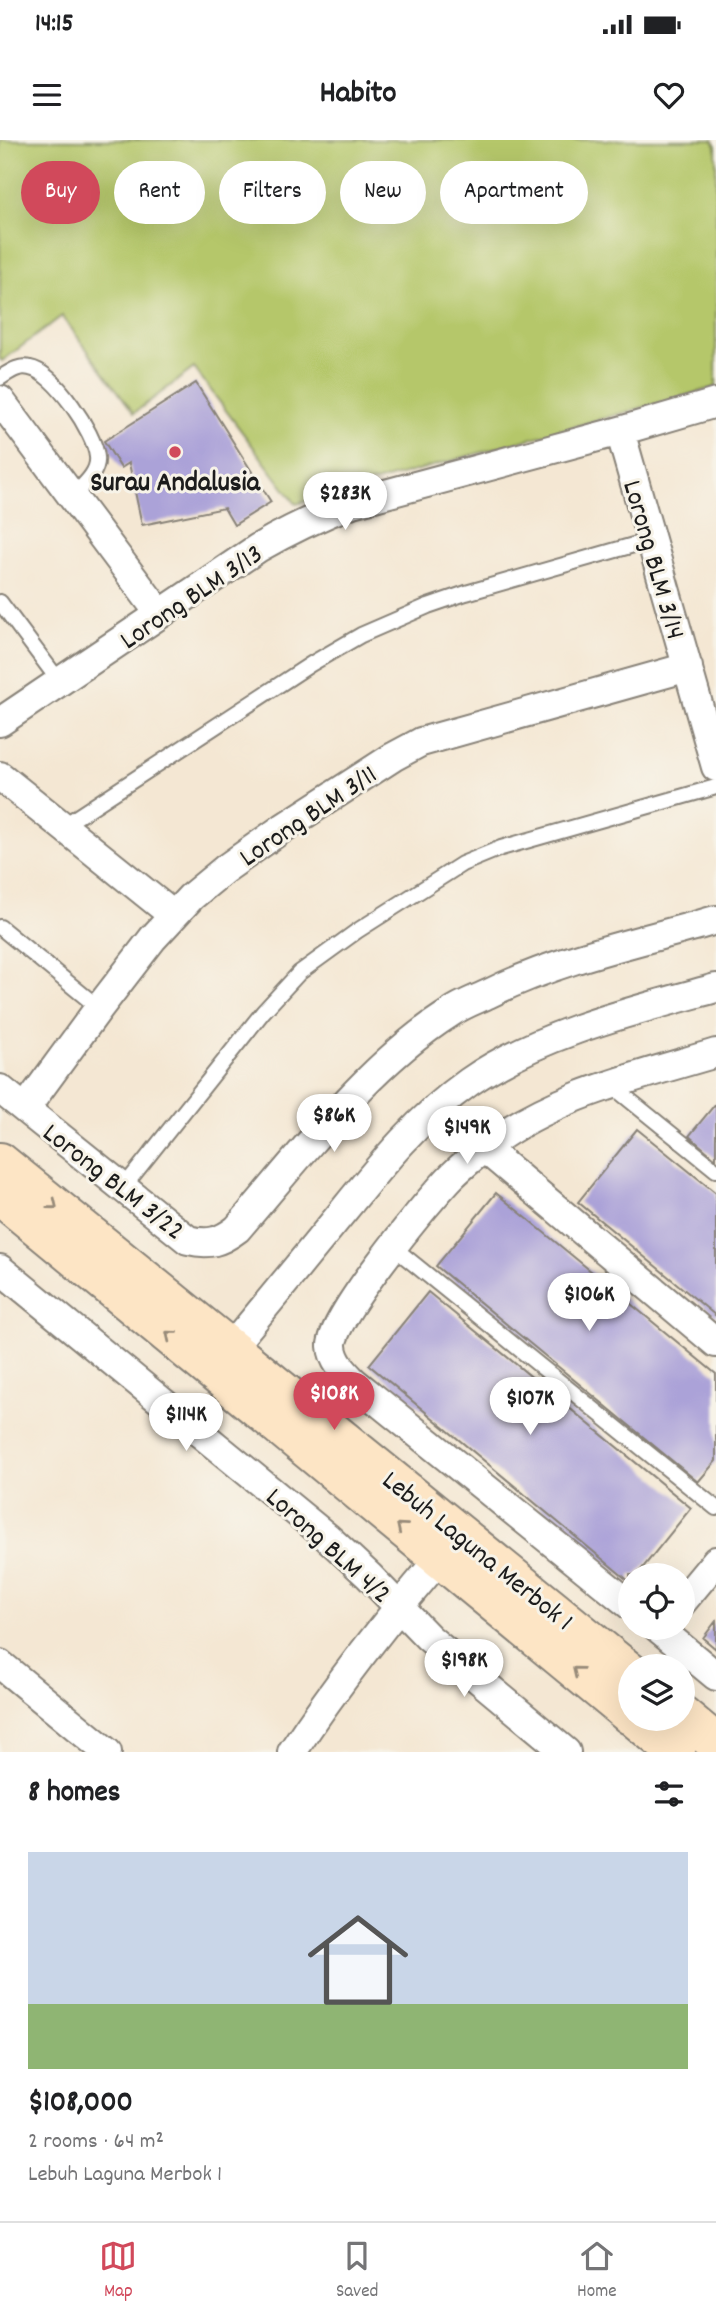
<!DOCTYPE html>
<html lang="en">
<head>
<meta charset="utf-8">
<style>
  body { margin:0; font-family:Dekko,sans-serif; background:#f2f2f2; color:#202124; height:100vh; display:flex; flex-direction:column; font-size:26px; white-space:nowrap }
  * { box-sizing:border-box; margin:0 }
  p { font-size:23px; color:#757577 }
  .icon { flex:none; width:38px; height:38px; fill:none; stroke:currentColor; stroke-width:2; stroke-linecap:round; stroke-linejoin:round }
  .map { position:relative; height:1612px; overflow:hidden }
  .panel { display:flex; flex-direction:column; background:#fff; flex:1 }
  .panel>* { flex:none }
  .guide { position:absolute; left:21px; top:21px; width:676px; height:63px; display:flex; gap:14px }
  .fabs { position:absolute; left:618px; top:1423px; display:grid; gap:14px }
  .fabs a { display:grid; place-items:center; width:77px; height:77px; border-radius:50%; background:#fff; box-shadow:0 7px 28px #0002; font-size:35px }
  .price { position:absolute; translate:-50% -60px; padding:0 16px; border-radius:24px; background:#fff; color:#222; font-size:23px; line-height:46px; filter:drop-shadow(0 2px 4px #0008) }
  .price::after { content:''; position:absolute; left:50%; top:42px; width:21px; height:16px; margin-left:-10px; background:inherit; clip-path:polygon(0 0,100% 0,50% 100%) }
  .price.on { background:#d1495b; color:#fff }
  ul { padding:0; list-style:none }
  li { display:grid; align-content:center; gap:14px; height:371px; padding:0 28px }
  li+li { border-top:2px solid #e0e0e0 }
  li span { display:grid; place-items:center; height:217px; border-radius:0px; color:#555 }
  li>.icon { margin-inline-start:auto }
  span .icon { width:126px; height:126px; fill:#fffc; stroke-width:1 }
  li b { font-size:30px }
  h2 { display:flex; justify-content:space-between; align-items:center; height:84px; padding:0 28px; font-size:30px }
  .tag { padding:0 24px; border-radius:32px; background:#fff; box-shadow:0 7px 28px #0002; font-size:24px; line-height:63px }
  .tag.on { background:#d1495b; color:#fff }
  .status { display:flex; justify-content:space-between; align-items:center; height:49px; padding:0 35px; background:#fff; direction:ltr }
  .status svg { height:19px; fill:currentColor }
  header { display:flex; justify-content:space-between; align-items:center; height:91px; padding:0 28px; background:#fff; font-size:32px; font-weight:700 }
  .tab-bar { display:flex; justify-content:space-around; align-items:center; height:98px; border-top:2px solid #e0e0e0; background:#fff; font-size:19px; color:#757577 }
  .tab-bar a { display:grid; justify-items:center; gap:4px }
  .tab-bar .on { color:#d1495b }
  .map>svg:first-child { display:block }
  .green { fill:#b5c76a; stroke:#687243; stroke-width:2 }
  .building { fill:#aba2d8 }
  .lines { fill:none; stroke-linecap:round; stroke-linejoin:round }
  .lane-casing { stroke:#888278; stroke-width:18 }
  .street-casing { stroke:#888278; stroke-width:32 }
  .secondary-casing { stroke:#888278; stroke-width:42 }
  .lane { stroke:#fff; stroke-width:14 }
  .street { stroke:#fff; stroke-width:28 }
  .secondary { stroke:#fde5c5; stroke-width:38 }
  .oneway { stroke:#988b79 }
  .poi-dot { fill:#d1495b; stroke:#f7f3e8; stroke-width:2.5 }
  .labels { text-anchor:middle; stroke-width:6; stroke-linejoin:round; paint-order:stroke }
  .poi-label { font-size:28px; font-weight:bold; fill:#1c1c1c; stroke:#f7f3e8 }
  .street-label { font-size:28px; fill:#1c1c1c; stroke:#f7f3e8 }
</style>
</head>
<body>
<div class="status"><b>14:15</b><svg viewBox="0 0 49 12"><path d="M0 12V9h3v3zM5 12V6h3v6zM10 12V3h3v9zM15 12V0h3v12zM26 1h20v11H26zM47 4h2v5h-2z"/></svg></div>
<header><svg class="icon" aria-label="menu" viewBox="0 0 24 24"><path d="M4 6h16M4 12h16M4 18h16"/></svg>Habito<svg class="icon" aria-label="heart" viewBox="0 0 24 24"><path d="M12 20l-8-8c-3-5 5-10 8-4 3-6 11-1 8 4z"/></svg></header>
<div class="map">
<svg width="716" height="1612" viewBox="0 0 716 1612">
  <rect width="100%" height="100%" fill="#f7f3e8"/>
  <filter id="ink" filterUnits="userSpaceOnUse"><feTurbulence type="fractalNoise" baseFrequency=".0143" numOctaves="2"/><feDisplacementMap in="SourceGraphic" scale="14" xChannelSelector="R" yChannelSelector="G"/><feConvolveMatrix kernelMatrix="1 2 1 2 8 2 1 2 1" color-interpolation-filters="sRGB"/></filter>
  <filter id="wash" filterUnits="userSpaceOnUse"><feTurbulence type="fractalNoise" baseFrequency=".00686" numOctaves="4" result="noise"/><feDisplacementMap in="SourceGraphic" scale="28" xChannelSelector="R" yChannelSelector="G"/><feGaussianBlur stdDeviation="1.57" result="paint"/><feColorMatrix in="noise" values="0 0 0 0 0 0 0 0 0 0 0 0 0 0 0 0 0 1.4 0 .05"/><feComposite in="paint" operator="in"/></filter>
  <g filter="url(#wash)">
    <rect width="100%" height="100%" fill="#f4e7d3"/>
    <path class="green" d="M0,0H713L716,6V247L296,364L194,228L134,273L62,176L2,221L0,219Z"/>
    <g id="blocks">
      <path class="building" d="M196,243L271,362L234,385L224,368L142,385L129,323L121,328L104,301Z
        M716,963V1019L689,996Z
        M637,989L716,1053V1176L578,1062Z
        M496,1053L716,1234V1321L698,1342L436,1126Z
        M428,1152L691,1368L637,1435H630V1442L369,1225Z
        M716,1481V1509L703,1498Z"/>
    </g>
  </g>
  <g filter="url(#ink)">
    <use href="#blocks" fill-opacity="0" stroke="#888278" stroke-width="2"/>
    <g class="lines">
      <defs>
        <path id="lane" d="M0,238C10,232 18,225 30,228C54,232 95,293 97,317C99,333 82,346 72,357
          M0,462L59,541
          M63,686L311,524L361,495L428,466L466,453L651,400
          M0,787L99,868
          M611,945L716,1030
          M123,1048L263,872L299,833L357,791L462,724L501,708L716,647
          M393,1107L716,1368"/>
        <path id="street" d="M0,260L160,474
          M620,291L716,627
          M0,582L258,408C289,390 319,376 352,363L620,291L716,263
          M0,636L173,775
          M716,913C636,937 551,956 484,1008L716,1203
          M0,949L188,1100C209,1105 220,1102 237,1089C300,1016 368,925 450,873C461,865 475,860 488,854C560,818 639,802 716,780
          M25,969L99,868L153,798L191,757L225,729L283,688L393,617L421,602L688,527
          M484,1008C472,1018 459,1028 448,1040C426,1064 330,1179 332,1206C333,1221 344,1232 354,1242L630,1465
          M0,1129L327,1397L369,1436L429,1498L566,1612
          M219,1222C260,1173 300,1124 340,1075C379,1027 418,978 469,942C537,894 636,870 716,848
          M682,1462L716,1421
          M658,1488L716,1536
          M0,1524L107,1612
          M292,1612C340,1539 395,1470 452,1404"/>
        <path id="secondary" d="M0,1022L630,1532
          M0,1056L630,1575
          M682,1575L716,1603
          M635,1578L676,1612"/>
      </defs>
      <use href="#lane" class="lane-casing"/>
      <use href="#street" class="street-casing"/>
      <use href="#secondary" class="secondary-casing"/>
      <use href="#lane" class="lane"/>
      <use href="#street" class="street"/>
      <use href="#secondary" class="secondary"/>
    </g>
    <defs><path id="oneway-chevron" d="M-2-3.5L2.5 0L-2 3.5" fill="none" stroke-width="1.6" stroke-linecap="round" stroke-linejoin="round" transform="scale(1.75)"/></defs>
    <g class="oneway">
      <use href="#oneway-chevron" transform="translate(53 1065) rotate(39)"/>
      <use href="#oneway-chevron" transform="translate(170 1195) rotate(-141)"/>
      <use href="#oneway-chevron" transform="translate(401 1387) rotate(-140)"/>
      <use href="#oneway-chevron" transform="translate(577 1531) rotate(-141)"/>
    </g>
  </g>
  <circle class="poi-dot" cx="175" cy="312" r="7"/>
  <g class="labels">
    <g class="poi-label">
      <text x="175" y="350">Surau Andalusia</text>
    </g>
    <g class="street-label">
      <text transform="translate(656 419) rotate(74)" y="10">Lorong BLM 3/14</text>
      <text transform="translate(190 455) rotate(-34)" y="10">Lorong BLM 3/13</text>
      <text transform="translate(307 674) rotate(-34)" y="10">Lorong BLM 3/11</text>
      <text transform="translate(115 1040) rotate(38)" y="10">Lorong BLM 3/22</text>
      <text transform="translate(330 1404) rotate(42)" y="10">Lorong BLM 4/2</text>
      <text transform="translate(479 1409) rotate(39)" y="10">Lebuh Laguna Merbok 1</text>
    </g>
  </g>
</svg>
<div class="fabs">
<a><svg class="icon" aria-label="locate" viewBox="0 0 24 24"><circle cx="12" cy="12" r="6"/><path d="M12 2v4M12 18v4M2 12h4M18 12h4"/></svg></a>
<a><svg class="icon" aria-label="layers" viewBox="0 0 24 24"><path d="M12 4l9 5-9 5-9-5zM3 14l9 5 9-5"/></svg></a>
</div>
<b class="price" style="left:345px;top:392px">$283K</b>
<b class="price" style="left:334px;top:1014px">$86K</b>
<b class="price" style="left:467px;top:1026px">$149K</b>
<b class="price" style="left:589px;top:1193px">$106K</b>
<b class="price on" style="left:334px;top:1292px">$108K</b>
<b class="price" style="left:530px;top:1297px">$107K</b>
<b class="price" style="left:186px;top:1313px">$114K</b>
<b class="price" style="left:464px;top:1559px">$198K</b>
<div class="guide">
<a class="tag on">Buy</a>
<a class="tag">Rent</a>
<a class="tag">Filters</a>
<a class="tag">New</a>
<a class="tag">Apartment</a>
</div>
</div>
<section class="panel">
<h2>8 homes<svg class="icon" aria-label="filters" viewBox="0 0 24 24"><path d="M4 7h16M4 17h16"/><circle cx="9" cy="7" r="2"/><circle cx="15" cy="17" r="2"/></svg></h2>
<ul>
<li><span style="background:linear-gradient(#c9d6e8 70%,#8fb573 0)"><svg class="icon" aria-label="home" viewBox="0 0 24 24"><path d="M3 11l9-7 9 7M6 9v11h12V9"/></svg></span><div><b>$108,000</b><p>2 rooms · 64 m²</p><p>Lebuh Laguna Merbok 1</p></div></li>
</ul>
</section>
<nav class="tab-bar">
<a class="on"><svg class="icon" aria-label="map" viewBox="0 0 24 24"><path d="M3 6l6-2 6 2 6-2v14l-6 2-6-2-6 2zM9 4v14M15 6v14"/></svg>Map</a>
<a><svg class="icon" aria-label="saved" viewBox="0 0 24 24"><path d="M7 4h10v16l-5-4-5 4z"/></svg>Saved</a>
<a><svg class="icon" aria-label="home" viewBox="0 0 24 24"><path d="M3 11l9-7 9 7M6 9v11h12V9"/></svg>Home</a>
</nav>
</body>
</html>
